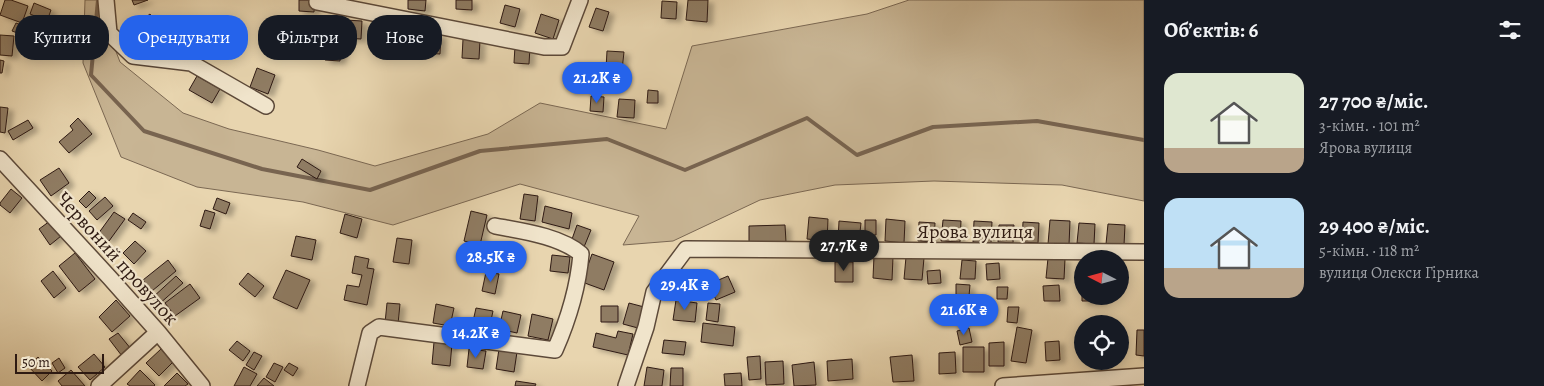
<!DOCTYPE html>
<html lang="uk">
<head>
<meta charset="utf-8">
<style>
  body { margin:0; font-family:Alegreya,serif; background:#242831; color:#f1f3f6; height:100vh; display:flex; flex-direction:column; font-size:19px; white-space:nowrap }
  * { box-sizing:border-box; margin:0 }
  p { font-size:16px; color:#9ea1a6 }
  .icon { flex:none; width:28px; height:28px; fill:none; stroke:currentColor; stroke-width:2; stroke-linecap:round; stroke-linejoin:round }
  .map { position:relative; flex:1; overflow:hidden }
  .sheet { display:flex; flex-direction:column; background:#171b24; width:400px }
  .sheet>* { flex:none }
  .banner { position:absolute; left:15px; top:15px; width:475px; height:45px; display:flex; gap:10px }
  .needle { width:32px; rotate:276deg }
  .buttons { position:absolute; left:1074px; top:250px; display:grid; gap:10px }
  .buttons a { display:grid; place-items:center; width:55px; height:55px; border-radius:50%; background:#171b24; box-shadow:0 2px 12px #0003; font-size:25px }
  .scale { position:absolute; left:15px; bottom:12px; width:89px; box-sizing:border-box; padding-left:5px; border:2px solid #2e1a12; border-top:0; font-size:14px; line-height:18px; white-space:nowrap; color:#2e1a12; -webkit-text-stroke:4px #f0e4cb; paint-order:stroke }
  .price { position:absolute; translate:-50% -42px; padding:0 11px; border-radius:18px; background:#2563eb; color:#fff; font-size:16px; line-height:32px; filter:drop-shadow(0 1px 2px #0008) }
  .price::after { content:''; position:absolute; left:50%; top:30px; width:15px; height:11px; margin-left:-8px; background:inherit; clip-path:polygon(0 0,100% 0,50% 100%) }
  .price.active { background:#222; color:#fff }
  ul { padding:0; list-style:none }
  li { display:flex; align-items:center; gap:15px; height:125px; padding:0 20px }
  li span { display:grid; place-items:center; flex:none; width:140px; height:100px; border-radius:15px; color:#555 }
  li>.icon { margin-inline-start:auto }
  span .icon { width:60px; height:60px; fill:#fffc; stroke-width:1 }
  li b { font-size:21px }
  h2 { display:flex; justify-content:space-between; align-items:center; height:60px; padding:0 20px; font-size:21px }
  .pill { padding:0 18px; border-radius:20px; background:#171b24; box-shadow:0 2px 12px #0003; font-size:18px; line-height:45px }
  .pill.active { background:#2563eb; color:#fff }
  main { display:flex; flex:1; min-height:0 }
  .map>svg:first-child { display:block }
  .green { fill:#c8b594; stroke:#7b6853 }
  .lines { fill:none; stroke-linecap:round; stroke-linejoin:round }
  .stream { stroke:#786450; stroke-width:4 }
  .building { fill:#8f7b64; stroke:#2e1a12; filter:url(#shadow) }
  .minor-casing { stroke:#5c4939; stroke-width:18 }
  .minor { stroke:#f0e4cb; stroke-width:15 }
  .labels { text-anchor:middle; stroke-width:4.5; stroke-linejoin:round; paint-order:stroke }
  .street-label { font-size:20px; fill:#2e1a12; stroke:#f0e4cb }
</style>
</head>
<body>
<main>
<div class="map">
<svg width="1144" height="386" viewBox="0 0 1144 386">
  <defs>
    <filter id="shadow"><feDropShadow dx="5.5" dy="3" stdDeviation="2.5" flood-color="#0004"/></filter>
  </defs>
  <rect width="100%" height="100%" fill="#e8d5af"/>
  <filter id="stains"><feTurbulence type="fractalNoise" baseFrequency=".004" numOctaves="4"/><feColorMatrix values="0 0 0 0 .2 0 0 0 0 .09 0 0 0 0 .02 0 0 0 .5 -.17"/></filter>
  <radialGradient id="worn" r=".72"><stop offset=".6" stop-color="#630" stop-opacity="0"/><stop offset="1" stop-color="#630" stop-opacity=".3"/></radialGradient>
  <path class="green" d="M85,0H104L107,28L120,62L183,113L229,129L318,150L375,166L488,134L540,103L666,129L692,46L867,14L909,0H1144V201L1062,185L934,181L835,185L760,200L673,241L623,245L639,216L520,184L393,225L303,202L197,187L121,157L83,63Z"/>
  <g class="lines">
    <path class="stream" d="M98,0L91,75L144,131L262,169L370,190L480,151L607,139L685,170L807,118L857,155L933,127L1037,121L1144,140"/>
  </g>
  <path class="building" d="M5,0H11L28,6L22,23L0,15Z
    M132,0H148L134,5Z
    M299,0H315L314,12L299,11Z
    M408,0H426L425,11L408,9Z
    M456,0H472V10L456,9Z
    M688,0H708L707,22L686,20Z
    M662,1L677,2L676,19L661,18Z
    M34,3L51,10L47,21L30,14Z
    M505,5L520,9L515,27L500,23Z
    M596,8L609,12L603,31L589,27Z
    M150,14L159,26L139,41L130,29Z
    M541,14L559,20L553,39L535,33Z
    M346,20L362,21L361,39L345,38Z
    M16,23L34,30L31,38L12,31Z
    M396,24L412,25L411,44L394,43Z
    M424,34L441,35L440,54L423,53Z
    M0,35L14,36L12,56L0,55Z
    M463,39L480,40L479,59L462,58Z
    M326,43L341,44L340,61L325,60Z
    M515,46L530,47L529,64L514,63Z
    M607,51L624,52L622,70L606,69Z
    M0,60L4,61L2,73H0Z
    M257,68L275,75L268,94L250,87Z
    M197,76L220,89L212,103L189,90Z
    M648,90L658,91V103H647Z
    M591,96L604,97L603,112L590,111Z
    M619,99L635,100L634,118L617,117Z
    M0,107L8,108L5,133L0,132Z
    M78,118L92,134L69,153L59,142L73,130L70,126Z
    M28,120L33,128L13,140L8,131Z
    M302,159L321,171L317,179L297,167Z
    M59,168L69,183L51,196L40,180Z
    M11,189L22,198L10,213L0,205V203Z
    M89,191L96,198L86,208L79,201Z
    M524,194L538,196L535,221L520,219Z
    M105,197L113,206L97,220L89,211Z
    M217,198L230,203L226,214L213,209Z
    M545,206L572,213L569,229L542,222Z
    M205,210L215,213L210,229L200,226Z
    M471,211L487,215L480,245L464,241Z
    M114,212L125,219L109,241L98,234Z
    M133,213L146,222L141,229L128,220Z
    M345,214L362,219L357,238L340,233Z
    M809,217L828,219L827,241L807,239Z
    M886,219L905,221L904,243L885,241Z
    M865,220H876V235H865Z
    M943,220L961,221L960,242L941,241Z
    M1050,220L1070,221L1069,245L1048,244Z
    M50,221L61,236L50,245L39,229Z
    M839,221L861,223L859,241L838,239Z
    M974,221L992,222L991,243L973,242Z
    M919,222L935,223L934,242L918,241Z
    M1023,222L1039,223L1038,243L1022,242Z
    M1079,223L1095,224L1094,244L1077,243Z
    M1108,224L1125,225L1124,245L1106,244Z
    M577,225L591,230L584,247L571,242Z
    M785,225L786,242L749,243V226Z
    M999,225H1014L1013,243L998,242Z
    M296,236L316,240L312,260L291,256Z
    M397,238L412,240L409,264L393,262Z
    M135,241L146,251L134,264L123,253Z
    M75,253L95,279L79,292L59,266Z
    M592,254L614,262L604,290L582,282Z
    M552,255L570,257L568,273L550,271Z
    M355,256L369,259L367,268L374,269L367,305L344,300L347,285L359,287L362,275L352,273Z
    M874,256L893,257L892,280L873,278Z
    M906,257L924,258L922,280L904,279Z
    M1048,258L1065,259L1064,279L1046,278Z
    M168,260L176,271L152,291L143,280Z
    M962,260L976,261L975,279H960Z
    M835,262H853V282H835Z
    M999,263L1000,279L987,280L986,264Z
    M286,270L310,280L297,309L273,298Z
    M940,270L941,283L928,284L927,271Z
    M53,271L66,288L54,298L41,281Z
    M486,272L499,274L495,294L482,291Z
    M248,273L264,286L255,297L239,284Z
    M176,276L183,283L158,305L152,298Z
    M728,276L735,292L716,300L709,284Z
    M190,284L200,298L175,316L165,303Z
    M956,284L970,285L969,296L956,295Z
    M1059,285L1060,301H1044L1043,286Z
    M1082,286V296H1101V301H1082Z
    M997,287H1008L1007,299H997Z
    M116,300L130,316L112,332L99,317Z
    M676,300L697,303L695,322L673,320Z
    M387,303L400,304L398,324L385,323Z
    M629,303L644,307L638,328L623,324Z
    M708,303L720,304L718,322L706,320Z
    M436,304L454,308L450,326L433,323Z
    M601,306H618V322H601Z
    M1008,307H1019L1017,323L1007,322Z
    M476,308L493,311L489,330L472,326Z
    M503,311L521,315L517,333L499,329Z
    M532,314L553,319L548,340L528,336Z
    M703,323L735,327L733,346L701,342Z
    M1017,327L1032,330L1026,363L1011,361Z
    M969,328L972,342L960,345L957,331Z
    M1137,330H1144V356L1136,355Z
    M618,331L633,334L628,355L593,347L596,333L616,338Z
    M118,333L131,349L122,356L109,339Z
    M664,340L686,342L684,355L662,353Z
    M237,341L250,351L243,361L229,350Z
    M1059,341L1060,360L1046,361L1045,342Z
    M434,342L452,344L450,366L432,364Z
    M1004,342V366H989V343Z
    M963,347H984V372H963Z
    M161,349L173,362L159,376L146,363Z
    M469,349L486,351L483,369L467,367Z
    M499,349L517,352L514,372L496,369Z
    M254,352L262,356L254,370L246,365Z
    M955,352L956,373L939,374V353Z
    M94,354L105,367L90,380L78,367Z
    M912,355L914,381L893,382L890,357Z
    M760,356L761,379L749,380L747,357Z
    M38,357L52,371L42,381L28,366Z
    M59,358L65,368L58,373L52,363Z
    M852,359L853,379L828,381L827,361Z
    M783,361L784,384L766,385L765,362Z
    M814,362L816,385L794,386L792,365Z
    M274,363L283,367L275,382L266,377Z
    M289,363L298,368L293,376L284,370Z
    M244,367L257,374L250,386H234Z
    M647,367L664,370L662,386H644Z
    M671,368H683V386H670Z
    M71,370L85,386H62L58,381Z
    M140,370L155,385L154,386H130L127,384Z
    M177,373L188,384L185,386H164Z
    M741,373L742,386H725L724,374Z
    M264,378L274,386H257Z
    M516,381L536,384L535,386H515Z"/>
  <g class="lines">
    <defs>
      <path id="minor" d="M106,0L109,33L133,56L191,63L266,106
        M317,2L544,47H562L580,0
        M0,159L109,277L158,332L202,386
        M99,386L158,332
        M357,386L370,333L379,327L555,350C569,318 578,289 581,254C560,236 522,231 495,226
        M626,386L646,327L654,292L686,249L1144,252
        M1003,386L1144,376"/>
    </defs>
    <use href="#minor" class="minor-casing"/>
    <use href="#minor" class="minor"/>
  </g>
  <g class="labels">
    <g class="street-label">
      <text x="975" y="238">Ярова вулиця</text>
      <text transform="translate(118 258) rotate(48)" y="7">Червоний провулок</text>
    </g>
  </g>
  <rect width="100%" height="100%" filter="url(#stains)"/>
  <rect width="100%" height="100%" fill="url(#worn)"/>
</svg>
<div class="buttons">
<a><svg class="needle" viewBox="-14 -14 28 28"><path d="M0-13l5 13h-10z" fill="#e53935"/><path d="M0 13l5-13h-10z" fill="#9ea1a6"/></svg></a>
<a><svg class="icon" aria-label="locate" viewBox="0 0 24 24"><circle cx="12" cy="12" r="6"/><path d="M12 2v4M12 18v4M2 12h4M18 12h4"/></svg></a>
</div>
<div class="scale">50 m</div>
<b class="price" style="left:597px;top:104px">21.2K ₴</b>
<b class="price active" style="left:844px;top:272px">27.7K ₴</b>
<b class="price" style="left:491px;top:283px">28.5K ₴</b>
<b class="price" style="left:685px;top:311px">29.4K ₴</b>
<b class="price" style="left:964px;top:336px">21.6K ₴</b>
<b class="price" style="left:476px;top:359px">14.2K ₴</b>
<div class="banner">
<a class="pill">Купити</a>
<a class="pill active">Орендувати</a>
<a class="pill">Фільтри</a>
<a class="pill">Нове</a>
</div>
</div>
<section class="sheet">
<h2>Об’єктів: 6<svg class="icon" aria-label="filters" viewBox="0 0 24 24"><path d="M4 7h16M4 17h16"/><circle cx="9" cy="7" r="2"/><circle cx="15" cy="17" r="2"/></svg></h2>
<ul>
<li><span style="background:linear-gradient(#dfe7d0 75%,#b9a48a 0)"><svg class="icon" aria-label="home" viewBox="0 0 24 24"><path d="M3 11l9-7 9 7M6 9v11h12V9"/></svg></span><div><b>27 700 ₴/міс.</b><p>3-кімн. · 101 m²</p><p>Ярова вулиця</p></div></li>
<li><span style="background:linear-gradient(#bfe0f5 70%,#b9a48a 0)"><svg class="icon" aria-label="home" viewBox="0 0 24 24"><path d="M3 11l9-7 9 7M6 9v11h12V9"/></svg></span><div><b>29 400 ₴/міс.</b><p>5-кімн. · 118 m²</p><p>вулиця Олекси Гірника</p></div></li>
</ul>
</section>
</main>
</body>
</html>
